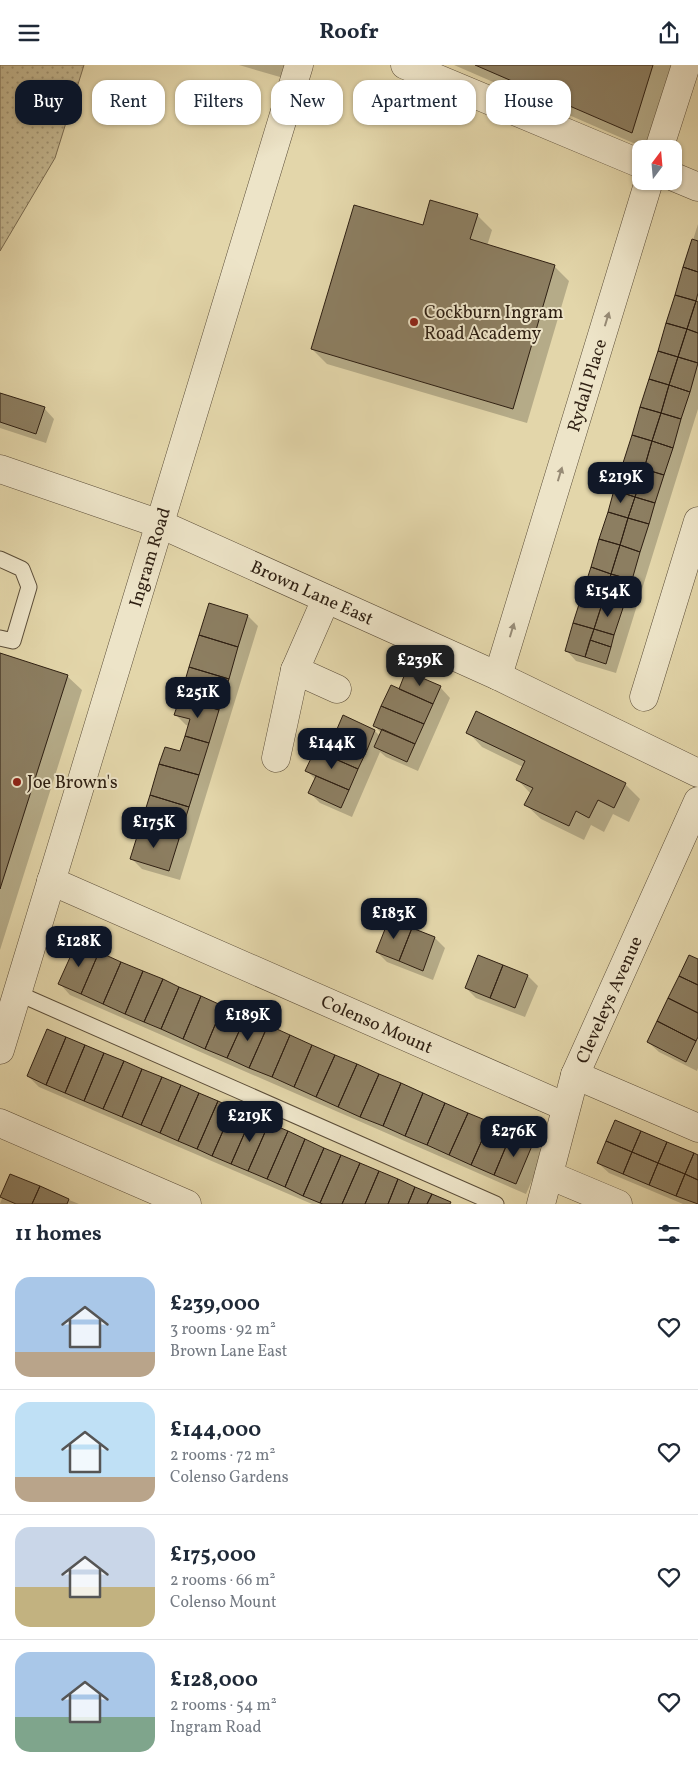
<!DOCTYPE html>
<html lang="en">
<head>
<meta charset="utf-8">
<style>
  body { margin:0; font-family:Vollkorn,serif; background:#f2f2f3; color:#1f2937; height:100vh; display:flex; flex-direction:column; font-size:19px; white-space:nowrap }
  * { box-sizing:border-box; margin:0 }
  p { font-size:16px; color:#747a83 }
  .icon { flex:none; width:28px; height:28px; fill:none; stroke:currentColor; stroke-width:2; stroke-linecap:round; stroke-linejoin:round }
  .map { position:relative; height:1139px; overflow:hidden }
  .side { display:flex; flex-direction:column; background:#fff; flex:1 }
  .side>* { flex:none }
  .top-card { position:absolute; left:15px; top:15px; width:669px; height:45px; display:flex; gap:10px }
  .needle { width:32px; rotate:16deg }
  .buttons { position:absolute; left:632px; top:75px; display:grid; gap:10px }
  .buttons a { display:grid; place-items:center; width:50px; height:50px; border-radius:10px; background:#fff; box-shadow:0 1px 4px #0004; font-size:25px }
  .price { position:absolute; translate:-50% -42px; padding:0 11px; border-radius:10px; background:#111827; color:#fff; font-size:16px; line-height:32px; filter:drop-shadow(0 1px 2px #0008) }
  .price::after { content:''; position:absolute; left:50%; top:30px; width:15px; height:11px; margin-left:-8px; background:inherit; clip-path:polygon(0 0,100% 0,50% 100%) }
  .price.on { background:#222; color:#fff }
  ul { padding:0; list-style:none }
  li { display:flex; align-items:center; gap:15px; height:125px; padding:0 15px }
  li+li { border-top:1px solid #e0e1e3 }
  li span { display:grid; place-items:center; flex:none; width:140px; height:100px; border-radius:15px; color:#555 }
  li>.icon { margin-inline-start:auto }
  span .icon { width:60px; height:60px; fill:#fffc; stroke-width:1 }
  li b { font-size:21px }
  h2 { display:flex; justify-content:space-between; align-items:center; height:60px; padding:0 15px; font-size:21px }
  .tag { padding:0 18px; border-radius:15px; background:#fff; box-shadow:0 1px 4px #0004; font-size:18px; line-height:45px }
  .tag.on { background:#111827; color:#fff }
  header { display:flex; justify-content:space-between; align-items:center; height:65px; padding:0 15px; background:#fff; font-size:22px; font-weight:700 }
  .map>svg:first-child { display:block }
  .grass { fill:url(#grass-dots); stroke:#796b51 }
  .shadow { fill:#0003 }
  .building { fill:#8c7e61; stroke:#2e1f12 }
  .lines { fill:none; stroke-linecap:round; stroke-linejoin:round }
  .lane-casing { stroke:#5b4d38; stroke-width:17 }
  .street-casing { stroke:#5b4d38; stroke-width:29 }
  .lane { stroke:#ede4c8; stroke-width:15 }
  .street { stroke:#ede4c8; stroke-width:28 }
  .oneway { fill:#978b76 }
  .poi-dot { fill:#8f2418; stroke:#ede4c8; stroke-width:2 }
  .labels { text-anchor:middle; stroke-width:4; stroke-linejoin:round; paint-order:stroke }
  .poi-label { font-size:18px; fill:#2e1f12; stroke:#ede4c8; text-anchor:start }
  .street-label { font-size:18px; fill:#2e1f12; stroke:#ede4c8 }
</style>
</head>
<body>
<header><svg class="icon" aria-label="menu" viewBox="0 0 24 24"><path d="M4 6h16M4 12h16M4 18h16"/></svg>Roofr<svg class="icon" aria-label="share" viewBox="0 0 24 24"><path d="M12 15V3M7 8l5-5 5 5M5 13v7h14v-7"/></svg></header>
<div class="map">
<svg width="698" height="1139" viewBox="0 0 698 1139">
  <defs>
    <pattern id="grass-dots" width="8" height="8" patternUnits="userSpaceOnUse" patternTransform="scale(1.25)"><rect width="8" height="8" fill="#c4b790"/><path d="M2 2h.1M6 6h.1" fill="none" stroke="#a09474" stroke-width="1.8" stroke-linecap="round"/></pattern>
  </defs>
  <rect width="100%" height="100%" fill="#e3d6aa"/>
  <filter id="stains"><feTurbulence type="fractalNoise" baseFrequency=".004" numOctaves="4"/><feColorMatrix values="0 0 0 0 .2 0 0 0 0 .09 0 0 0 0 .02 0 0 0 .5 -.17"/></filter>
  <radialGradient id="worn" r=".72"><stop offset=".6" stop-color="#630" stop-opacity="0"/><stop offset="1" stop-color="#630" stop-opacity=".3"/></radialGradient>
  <path class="grass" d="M0,0H84L55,93L0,186Z"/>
  <path class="shadow" d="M239,0H291L287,14Z
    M454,0H677L647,84Z
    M477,150L492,165L487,181L554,201L569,216L527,358L327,299L312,284L423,162Z
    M698,159V344L616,608L576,596L566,585Z
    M0,329L44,343L54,354L46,378L0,363Z
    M248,551L258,561L180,815L142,804L132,794L181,688L189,661L186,660L176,650Z
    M0,589L67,611L82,625L0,885Z
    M440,622L450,633L418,706L386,692L380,687L352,752L320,738L310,728L316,715L307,706L335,672L344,652L375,666L380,671L381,668L374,660L399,626Z
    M468,667L625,719L640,734L629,757L613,749L604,767L591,760L584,775L541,754L526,740L531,729L517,714L523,702L482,682Z
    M389,855L435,873L445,883L433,915L387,897L377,887Z
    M78,879L534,1077L544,1088L526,1129L70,930L60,919Z
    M698,895V1003L697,1006L659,987L648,977Z
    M528,911L538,921L525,952L476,933L466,923Z
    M48,966L452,1139H312L39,1022L28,1011Z
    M698,1091V1139H683L609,1108L598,1098Z
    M10,1111L79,1139H0Z"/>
  <path class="building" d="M475,0H653L632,68Z
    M430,135L478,149L470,174L555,200L513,344L311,284L354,140L423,160Z
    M692,174L698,176V207L683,202Z
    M683,202L698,207V228L696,236L675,230Z
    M675,230L696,236L687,264L666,258Z
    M696,236L698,237V268L687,264Z
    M666,258L687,264L678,292L658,286Z
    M687,264L698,268V298L678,292Z
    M658,286L678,292L669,320L649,314Z
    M678,292L698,298L690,327L669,320Z
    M649,314L669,320L661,348L640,342Z
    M669,320L690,327L681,354L661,348Z
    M0,328L45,342L36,369L0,357Z
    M640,342L661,348L652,376L632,370Z
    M661,348L681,354L673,383L652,376Z
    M632,370L652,376L644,404L623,398Z
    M652,376L673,383L664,410L644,404Z
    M623,398L644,404L635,432L614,425Z
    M644,404L664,410L655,438L635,432Z
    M614,425L635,432L628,453L608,447Z
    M635,432L655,438L649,459L628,453Z
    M608,447L628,453L620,480L599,474Z
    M628,453L649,459L640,487L620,480Z
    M599,474L620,480L611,509L591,502Z
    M620,480L640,487L632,515L611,509Z
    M591,502L611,509L603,536L582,530Z
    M611,509L632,515L623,543L603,536Z
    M582,530L603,536L594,564L573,558Z
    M603,536L623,543L614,570L594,564Z
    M209,538L248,550L238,582L199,570Z
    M573,558L594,564L585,592L565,586Z
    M594,564L614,570L611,582L590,575Z
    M199,570L238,582L229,614L189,602Z
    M590,575L611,582L606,599L585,592Z
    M0,588L68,610L0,824Z
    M189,602L229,614L219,645L180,633Z
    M406,606L441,621L433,639L399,624Z
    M391,620L433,639L424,659L381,641Z
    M180,633L219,645L209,678L185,671L190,654L174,650Z
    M381,641L424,659L415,679L373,661Z
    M476,646L626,718L614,743L598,735L589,753L576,746L569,761L524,740L533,723L516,715L525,696L466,668Z
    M343,650L375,665L367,685L334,671Z
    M382,664L415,679L407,697L374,682Z
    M323,666L367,685L358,704L315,685Z
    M185,671L209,678L199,710L159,699L165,682L180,686Z
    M315,685L358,704L349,725L305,706Z
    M159,699L199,710L189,742L150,730Z
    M316,711L349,725L341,743L308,728Z
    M150,730L189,742L179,774L140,762Z
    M140,762L179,774L169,806L130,794Z
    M389,854L412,863L399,896L376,887Z
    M412,863L435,872L423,906L399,896Z
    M77,877L99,887L81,929L58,919Z
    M99,887L121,897L103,939L81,929Z
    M478,890L503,900L490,933L465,923Z
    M689,890L698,894V920L679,911Z
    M121,897L143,906L125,949L103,939Z
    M503,900L528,910L515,943L490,933Z
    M143,906L163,914L144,957L125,949Z
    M679,911L698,920V948L668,933Z
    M163,914L179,922L161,964L144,957Z
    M179,922L201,931L183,974L161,964Z
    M201,931L223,941L205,984L183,974Z
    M668,933L698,948V972L696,976L657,956Z
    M223,941L246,951L227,993L205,984Z
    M246,951L268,960L249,1003L227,993Z
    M657,956L696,976L686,997L647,977Z
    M268,960L290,970L272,1012L249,1003Z
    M47,964L66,972L46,1020L27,1011Z
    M290,970L312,980L294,1022L272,1012Z
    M66,972L85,980L65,1028L46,1020Z
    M85,980L104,988L84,1036L65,1028Z
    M312,980L335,990L316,1032L294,1022Z
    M104,988L124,996L103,1044L84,1036Z
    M335,990L357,999L338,1042L316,1032Z
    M124,996L142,1004L122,1052L103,1044Z
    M357,999L379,1009L360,1052L338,1042Z
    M142,1004L162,1012L141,1060L122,1052Z
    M379,1009L401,1018L383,1061L360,1052Z
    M162,1012L181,1020L160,1068L141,1060Z
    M401,1018L423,1028L405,1071L383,1061Z
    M181,1020L199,1028L178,1076L160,1068Z
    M199,1028L218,1036L197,1084L178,1076Z
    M423,1028L445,1038L427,1080L405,1071Z
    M218,1036L233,1043L212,1091L197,1084Z
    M445,1038L468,1048L449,1090L427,1080Z
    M233,1043L252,1051L231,1099L212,1091Z
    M468,1048L490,1057L471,1100L449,1090Z
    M252,1051L269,1058L248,1106L231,1099Z
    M615,1055L641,1066L632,1087L606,1076Z
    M490,1057L512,1067L494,1110L471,1100Z
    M269,1058L288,1066L267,1114L248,1106Z
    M288,1066L305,1074L285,1122L267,1114Z
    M641,1066L667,1077L658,1098L632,1087Z
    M512,1067L534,1076L516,1119L494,1110Z
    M305,1074L324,1083L303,1131L285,1122Z
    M606,1076L632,1087L623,1109L597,1098Z
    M667,1077L694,1088L685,1109L658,1098Z
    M324,1083L341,1090L320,1138L303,1131Z
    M632,1087L658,1098L649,1120L623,1109Z
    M694,1088L698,1090V1115L685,1109Z
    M341,1090L360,1098L342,1139H323L320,1138Z
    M360,1098L379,1106L365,1139H342Z
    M658,1098L685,1109L676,1131L649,1120Z
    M379,1106L398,1114L388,1139H365Z
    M10,1109L40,1121L32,1139H16L0,1132Z
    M685,1109L698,1115V1139L676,1131Z
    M398,1114L415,1122L408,1139H388Z
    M40,1121L69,1134L67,1139H32Z
    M415,1122L432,1129L427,1139H408Z
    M432,1129L451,1137L450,1139H427Z"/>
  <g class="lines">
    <defs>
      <path id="lane" d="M0,494L22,504L29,522L13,576L0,573
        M17,928L496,1139"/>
      <g id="street">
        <path d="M405,0L641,99"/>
        <path d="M659,84L686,0"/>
        <path d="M674,112L698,122"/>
        <path id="s1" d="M0,404L160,459L498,611L698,708"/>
        <path d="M295,605L337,624"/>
        <path id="s2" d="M498,611L649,116"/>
        <path d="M644,632L698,456"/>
        <path d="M276,693L295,605L326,534"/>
        <path id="s3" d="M51,816L566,1042"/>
        <path id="s4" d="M0,985L299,0"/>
        <path d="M575,1010L698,1063"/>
        <path d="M0,1058L187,1139"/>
        <path d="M549,1110L618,1139"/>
        <path id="s5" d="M541,1139L575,1010L698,736"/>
      </g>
    </defs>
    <use href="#lane" class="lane-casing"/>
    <use href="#street" class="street-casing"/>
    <use href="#lane" class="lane"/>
    <use href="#street" class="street"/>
  </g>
  <defs><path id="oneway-solid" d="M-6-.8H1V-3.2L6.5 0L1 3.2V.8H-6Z" transform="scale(1.25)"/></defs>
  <g class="oneway">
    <use href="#oneway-solid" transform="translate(607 254) rotate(-73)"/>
    <use href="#oneway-solid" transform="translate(560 409) rotate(-73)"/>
    <use href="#oneway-solid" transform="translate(512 565) rotate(-73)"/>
  </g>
  <g class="poi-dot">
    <circle cx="414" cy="257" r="5"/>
    <circle cx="17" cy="717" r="5"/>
  </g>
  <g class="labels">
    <g class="poi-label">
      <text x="424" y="253">Cockburn Ingram<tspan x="424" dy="21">Road Academy</tspan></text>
      <text x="27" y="723">Joe Brown's</text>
    </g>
    <g class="street-label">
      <text dy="6" stroke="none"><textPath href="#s2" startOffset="304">Rydall Place</textPath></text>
      <text dy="6" stroke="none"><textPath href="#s4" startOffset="515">Ingram Road</textPath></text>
      <text dy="6" stroke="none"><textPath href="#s1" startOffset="336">Brown Lane East</textPath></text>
      <text dy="6" stroke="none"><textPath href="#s5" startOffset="216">Cleveleys Avenue</textPath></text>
      <text dy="6" stroke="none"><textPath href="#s3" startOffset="356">Colenso Mount</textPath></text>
    </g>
  </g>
  <rect width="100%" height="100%" filter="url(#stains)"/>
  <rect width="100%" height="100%" fill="url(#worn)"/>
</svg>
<div class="buttons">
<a><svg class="needle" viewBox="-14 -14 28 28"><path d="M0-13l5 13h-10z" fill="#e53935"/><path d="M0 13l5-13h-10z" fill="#747a83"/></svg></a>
</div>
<b class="price" style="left:621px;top:439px">£219K</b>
<b class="price" style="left:608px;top:553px">£154K</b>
<b class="price on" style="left:420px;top:622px">£239K</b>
<b class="price" style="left:198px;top:654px">£251K</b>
<b class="price" style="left:332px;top:705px">£144K</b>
<b class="price" style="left:154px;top:784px">£175K</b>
<b class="price" style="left:394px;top:875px">£183K</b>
<b class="price" style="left:79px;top:903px">£128K</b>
<b class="price" style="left:248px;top:977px">£189K</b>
<b class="price" style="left:250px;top:1078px">£219K</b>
<b class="price" style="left:514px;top:1093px">£276K</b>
<div class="top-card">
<a class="tag on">Buy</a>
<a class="tag">Rent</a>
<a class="tag">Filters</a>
<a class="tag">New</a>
<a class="tag">Apartment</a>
<a class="tag">House</a>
</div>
</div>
<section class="side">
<h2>11 homes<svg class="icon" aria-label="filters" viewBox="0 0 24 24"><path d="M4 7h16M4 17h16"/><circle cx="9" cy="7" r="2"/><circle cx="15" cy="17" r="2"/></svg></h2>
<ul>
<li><span style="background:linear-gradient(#a9c7e8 75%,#b9a48a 0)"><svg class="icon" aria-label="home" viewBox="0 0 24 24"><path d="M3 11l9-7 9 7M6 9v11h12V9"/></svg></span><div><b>£239,000</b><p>3 rooms · 92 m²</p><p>Brown Lane East</p></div><svg class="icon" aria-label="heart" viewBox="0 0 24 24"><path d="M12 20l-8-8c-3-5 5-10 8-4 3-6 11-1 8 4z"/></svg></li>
<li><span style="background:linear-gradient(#bfe0f5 75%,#b9a48a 0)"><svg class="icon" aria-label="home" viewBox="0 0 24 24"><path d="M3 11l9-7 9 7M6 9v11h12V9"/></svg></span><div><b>£144,000</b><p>2 rooms · 72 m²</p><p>Colenso Gardens</p></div><svg class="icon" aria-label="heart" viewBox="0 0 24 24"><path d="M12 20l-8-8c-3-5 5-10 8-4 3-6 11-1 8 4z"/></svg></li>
<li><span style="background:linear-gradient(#c9d6e8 60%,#c2b280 0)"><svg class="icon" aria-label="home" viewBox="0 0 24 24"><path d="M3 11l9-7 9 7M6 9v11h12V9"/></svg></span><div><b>£175,000</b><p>2 rooms · 66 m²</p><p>Colenso Mount</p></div><svg class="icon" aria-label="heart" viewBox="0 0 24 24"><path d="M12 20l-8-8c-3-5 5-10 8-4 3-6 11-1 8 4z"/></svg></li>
<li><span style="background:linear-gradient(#a9c7e8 65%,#7fa58c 0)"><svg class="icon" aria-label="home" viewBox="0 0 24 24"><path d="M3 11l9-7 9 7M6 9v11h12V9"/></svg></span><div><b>£128,000</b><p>2 rooms · 54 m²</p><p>Ingram Road</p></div><svg class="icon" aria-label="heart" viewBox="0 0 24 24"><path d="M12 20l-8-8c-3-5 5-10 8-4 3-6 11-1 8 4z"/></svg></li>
</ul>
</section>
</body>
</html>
